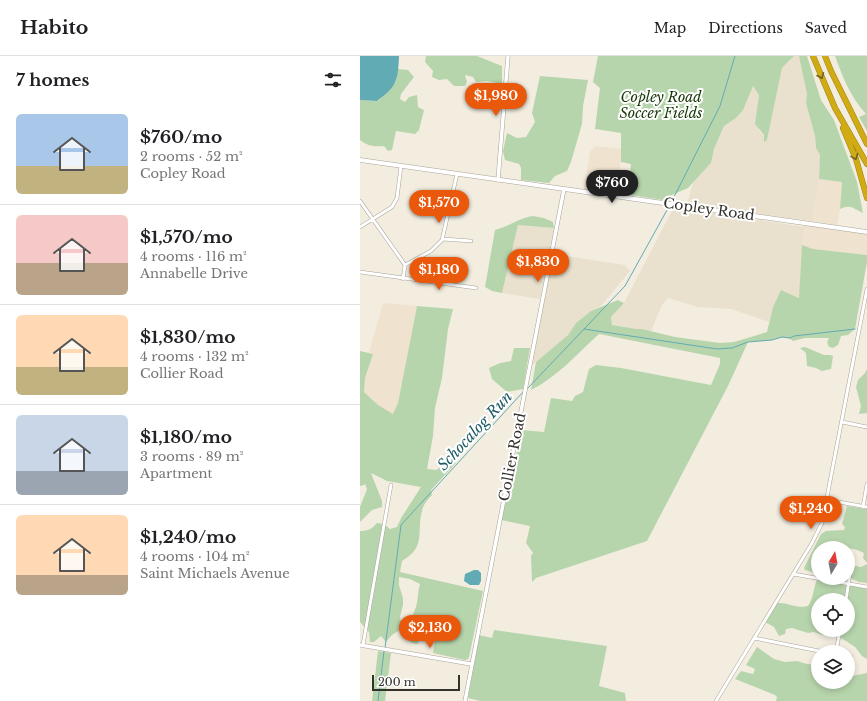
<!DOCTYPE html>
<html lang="en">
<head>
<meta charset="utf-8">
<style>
  body { margin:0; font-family:"Libre Baskerville",serif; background:#f2f2f2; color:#202124; height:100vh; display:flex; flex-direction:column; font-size:15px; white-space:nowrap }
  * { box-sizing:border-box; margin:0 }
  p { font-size:13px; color:#757577 }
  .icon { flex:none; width:22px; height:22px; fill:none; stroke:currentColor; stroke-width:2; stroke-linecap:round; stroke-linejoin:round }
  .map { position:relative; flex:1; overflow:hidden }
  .sheet { display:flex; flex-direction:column; background:#fff; width:360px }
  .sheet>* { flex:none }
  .needle { width:26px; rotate:10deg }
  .controls { position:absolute; left:451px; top:485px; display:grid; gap:8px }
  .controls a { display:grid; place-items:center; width:44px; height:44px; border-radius:50%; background:#fff; box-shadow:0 2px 6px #0003; font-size:20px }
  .scale { position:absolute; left:12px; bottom:10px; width:88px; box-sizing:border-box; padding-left:4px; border:2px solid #33312c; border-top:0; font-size:11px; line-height:14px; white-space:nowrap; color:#33312c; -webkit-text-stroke:3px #fff; paint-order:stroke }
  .price { position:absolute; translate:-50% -34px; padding:0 9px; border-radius:14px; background:#ea580c; color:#fff; font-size:13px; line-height:26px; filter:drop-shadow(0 1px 2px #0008) }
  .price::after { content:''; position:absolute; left:50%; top:24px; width:12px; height:9px; margin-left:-6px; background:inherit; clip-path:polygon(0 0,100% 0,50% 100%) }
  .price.selected { background:#222; color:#fff }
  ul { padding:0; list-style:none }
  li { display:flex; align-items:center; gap:12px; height:100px; padding:0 16px }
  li+li { border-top:1px solid #e0e0e0 }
  li span { display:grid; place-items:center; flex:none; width:112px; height:80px; border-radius:6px; color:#555 }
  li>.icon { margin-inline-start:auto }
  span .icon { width:48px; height:48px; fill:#fffc; stroke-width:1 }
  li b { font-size:17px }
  h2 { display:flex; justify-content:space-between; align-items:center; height:48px; padding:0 16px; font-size:17px }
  header { display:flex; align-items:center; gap:24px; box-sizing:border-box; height:56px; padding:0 20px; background:#fff; border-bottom:1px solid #e0e0e0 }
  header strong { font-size:19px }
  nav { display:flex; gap:22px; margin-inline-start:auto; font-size:14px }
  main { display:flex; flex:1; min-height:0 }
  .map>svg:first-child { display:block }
  .commercial { fill:#efe2ce }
  .built { fill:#e9e0cd }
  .green { fill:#b7d5ac; fill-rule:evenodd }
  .water { fill:#61abb5 }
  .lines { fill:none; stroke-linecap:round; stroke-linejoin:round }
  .stream { stroke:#61abb5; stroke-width:1 }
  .minor-casing { stroke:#a9a498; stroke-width:4 }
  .tertiary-casing { stroke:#a9a498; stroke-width:4.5 }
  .secondary-casing { stroke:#a9a498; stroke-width:5 }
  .motorway-casing { stroke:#9a801b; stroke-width:6 }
  .minor { stroke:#fff; stroke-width:3 }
  .tertiary { stroke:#fff; stroke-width:3.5 }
  .secondary { stroke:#fff; stroke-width:4 }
  .motorway { stroke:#d1ab12; stroke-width:5 }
  .oneway { stroke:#726222 }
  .labels { text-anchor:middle; stroke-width:4; stroke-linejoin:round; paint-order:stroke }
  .park-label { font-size:14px; font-style:italic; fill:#173706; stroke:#fff }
  .street-label { font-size:14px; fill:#33312c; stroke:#fff }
  .water-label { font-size:15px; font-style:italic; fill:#1f5d65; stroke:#fff }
</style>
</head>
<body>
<header>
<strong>Habito</strong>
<nav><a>Map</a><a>Directions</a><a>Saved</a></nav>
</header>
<main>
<section class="sheet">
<h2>7 homes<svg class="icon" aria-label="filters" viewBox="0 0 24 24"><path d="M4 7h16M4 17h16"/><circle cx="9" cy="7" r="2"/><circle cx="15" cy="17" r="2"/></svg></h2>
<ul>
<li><span style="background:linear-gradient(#a9c7e8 65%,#c2b280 0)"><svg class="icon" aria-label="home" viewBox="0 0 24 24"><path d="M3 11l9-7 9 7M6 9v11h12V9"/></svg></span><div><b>$760/mo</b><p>2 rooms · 52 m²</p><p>Copley Road</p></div></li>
<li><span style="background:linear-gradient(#f6c9c9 60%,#b9a48a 0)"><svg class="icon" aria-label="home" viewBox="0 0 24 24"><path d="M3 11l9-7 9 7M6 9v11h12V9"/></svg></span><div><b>$1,570/mo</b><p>4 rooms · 116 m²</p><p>Annabelle Drive</p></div></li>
<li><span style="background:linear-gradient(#ffd9b3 65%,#c2b280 0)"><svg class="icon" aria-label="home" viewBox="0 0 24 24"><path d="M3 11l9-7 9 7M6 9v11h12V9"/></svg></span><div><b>$1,830/mo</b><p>4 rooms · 132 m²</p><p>Collier Road</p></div></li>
<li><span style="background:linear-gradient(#c9d6e8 70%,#9aa5b1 0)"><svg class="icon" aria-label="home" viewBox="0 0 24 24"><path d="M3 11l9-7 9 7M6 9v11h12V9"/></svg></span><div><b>$1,180/mo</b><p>3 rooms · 89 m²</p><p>Apartment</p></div></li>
<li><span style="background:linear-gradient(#ffd9b3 75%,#b9a48a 0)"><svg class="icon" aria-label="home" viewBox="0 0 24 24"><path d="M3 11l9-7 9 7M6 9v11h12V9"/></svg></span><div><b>$1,240/mo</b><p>4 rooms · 104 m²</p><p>Saint Michaels Avenue</p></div></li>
</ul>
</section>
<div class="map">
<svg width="507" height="645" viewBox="0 0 507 645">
  <rect width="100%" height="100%" fill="#f3ede0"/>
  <path class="commercial" d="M235,90L262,93L257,138L224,133L230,96Z
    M459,123L482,126L480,153L477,169L452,165Z
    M444,168L507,177V199L453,193L442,189Z
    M23,247L57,250L38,347L33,359L18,349L4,336L5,322L13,298L9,297Z"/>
  <path class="built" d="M434,0H439L442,9L447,38L446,47L455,80L456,92L460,99L459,123L452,165L327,148L333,127L351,107L354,93L364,70L376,62L382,54L393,30L399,39L397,59L399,74L407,84L422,12Z
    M314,151L444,171L441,205L440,242L421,234L413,251L409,266L371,253L338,251L308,242L302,249L291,275L252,269L251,261L264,247Z
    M158,169L194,172L180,243L142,237Z
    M192,198L265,209L270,215L241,250L231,255L216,267L208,279L176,306L170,309Z"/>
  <path class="green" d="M66,0H117L142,10V28L127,25L116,26L113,21L105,19L107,26L105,30H94L87,23L79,24L72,21L73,15L65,6Z
    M238,0H434L422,12L407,84L404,86V79L395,68L399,39L393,30L383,54L376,62L364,70L354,93L351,107L328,132L312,139L309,145L265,138L269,125L271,108L261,106V77L235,73L240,32L233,26Z
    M439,0H447L461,44L474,64L497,126L503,157C493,152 490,148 480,153L482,126L459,123L460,99L456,92L455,80L446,47L447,38Z
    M475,0H507V75L499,61L506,58C490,40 483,22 475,0Z
    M38,13L48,14L54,21L41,38L40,43L45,46L49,41L57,39L58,51L64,54L59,74L55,78L36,75L32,94L28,95L24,90C15,91 7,90 0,84V44L18,45L36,25Z
    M180,20L228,24L223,50L222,68L211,106L207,115L195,120L189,127L161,124V112L159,108L145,104L143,95L147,77L157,82L166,81L175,66L172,57Z
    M173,160L184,162L193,166L194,172L158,169L142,237L132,235L125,231L135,174C148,171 159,162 173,160Z
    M442,189L453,193L507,199V206L495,273L488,279L481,280L478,289L473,292L469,291L467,286L469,282H445L433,285C426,279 420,282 411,284C404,285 396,285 388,286L368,330L287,485L176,522L172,526L171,500L173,497L166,487L170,470L141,464L162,374L184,376L191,342L212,345L215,340L223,336L229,313L236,309L261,312L351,329L360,308V302L239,278C217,298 197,321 171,334L176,306L208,279L216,267L231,255L258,244L264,247L251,261L252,269L277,273H282L315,281L360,287L374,286L407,276L413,251L421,234L439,242Z
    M57,250L93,253L88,273L82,322L75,352L73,380L67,413L76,414L98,400L95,408L71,434L72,439C68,443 63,449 62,455C56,477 67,490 42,505L40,516L123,535L109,601L108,603L105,604L73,597L77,573L76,567L64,563H60V584L57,588C52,588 48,584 45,579L46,576L49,574C48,564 55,557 57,547C58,540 58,534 60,528L50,523L39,521V529L43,542V549L40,561L42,570L41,573L32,579L26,586L21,580L14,586H10L9,576L0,566V475C8,475 12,473 17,467L24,468L30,473L37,471L41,462L61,431L27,425L11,417L22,445V451L12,454L0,466V451L7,433L5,428L4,429L0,430V295L13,298L5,322L4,336L18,349L33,358L38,347Z
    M445,291L464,299H470L473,300L471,313L462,315L456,312L447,310L446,297L440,292Z
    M154,292H170L163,333L147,336L132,323L129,312L140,307L151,305Z
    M507,313V357L499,358L501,350L496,331L498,324L505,317Z
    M487,450L507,453V507L503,502L504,497C489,489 474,492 458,492V518L445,514L444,512L461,478L466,475L484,474L485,471L482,468Z
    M507,508V527L499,526L490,522L493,511L496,510L501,511Z
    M457,524L507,532V603L502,600L495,591L475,578L462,579L454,576L448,577L432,572L426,573L425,578L419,580L414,571L405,566L417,547C428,546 437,553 448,550C454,541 453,533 457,524ZM458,544H488V574H458Z
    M134,574L247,590L239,630L265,637L266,645H120L108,642L119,579L132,582Z
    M397,591L414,603L425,606L437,605L447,608L458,609V626H488V619L492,620L507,617V645H416L417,641L415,639L375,623L381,615L393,618L395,613L386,609Z
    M18,595L31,597L25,645H12Z"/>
  <path class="water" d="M0,0H39C38,25 37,30 17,45L0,44Z
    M114,514H118L121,517V525L119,529H110L104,525L105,518Z"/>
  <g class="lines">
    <path class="stream" d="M313,143L360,50L375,0
      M224,273L357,293L372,292L388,286L412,284L422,281L430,282L434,280L495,273
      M167,333L265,230L307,154
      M25,592L41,469L163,336
      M18,645L24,595"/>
    <defs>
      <path id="minor" d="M0,145L45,209
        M0,171L32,151L37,142L41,110
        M83,183L111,185
        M45,209L71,195L82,184L97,118
        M0,216L116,232
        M43,223L45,209
        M482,366L507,371
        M467,444L507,451
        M503,451L507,428
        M433,518L507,531
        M486,544L492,504
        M394,582L464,596
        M3,589L31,429
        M476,596L480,574
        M488,600L491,601
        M356,645L452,487L462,467L507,233"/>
      <path id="tertiary" d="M138,124L148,0
        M0,589L111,608
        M105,645L204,133"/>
      <path id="secondary" d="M0,104L507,176"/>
      <path id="motorway" d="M453,0L475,52L507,108
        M465,0L471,15L507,88
        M483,72L496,103L507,142"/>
    </defs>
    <use href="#minor" class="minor-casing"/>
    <use href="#tertiary" class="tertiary-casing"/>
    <use href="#secondary" class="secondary-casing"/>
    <use href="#motorway" class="motorway-casing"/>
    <use href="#minor" class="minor"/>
    <use href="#tertiary" class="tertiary"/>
    <use href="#secondary" class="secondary"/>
    <use href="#motorway" class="motorway"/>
  </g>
  <defs><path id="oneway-chevron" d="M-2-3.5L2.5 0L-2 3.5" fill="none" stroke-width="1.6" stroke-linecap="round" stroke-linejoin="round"/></defs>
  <g class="oneway">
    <use href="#oneway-chevron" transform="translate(461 20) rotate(67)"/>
    <use href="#oneway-chevron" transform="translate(495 101) rotate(70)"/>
  </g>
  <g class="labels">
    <g class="park-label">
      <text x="301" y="46">Copley Road<tspan x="301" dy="16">Soccer Fields</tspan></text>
    </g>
    <g class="street-label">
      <text transform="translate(349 153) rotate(8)" y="5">Copley Road</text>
      <text transform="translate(152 401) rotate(-79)" y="5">Collier Road</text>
    </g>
    <g class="water-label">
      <text transform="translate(115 375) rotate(-47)" y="5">Schocalog Run</text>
    </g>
  </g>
</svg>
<div class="controls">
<a><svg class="needle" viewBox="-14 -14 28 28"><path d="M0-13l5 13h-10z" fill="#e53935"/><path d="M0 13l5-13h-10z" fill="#757577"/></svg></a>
<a><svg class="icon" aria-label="locate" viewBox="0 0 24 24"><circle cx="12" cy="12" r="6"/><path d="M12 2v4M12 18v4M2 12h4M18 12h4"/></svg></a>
<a><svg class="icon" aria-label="layers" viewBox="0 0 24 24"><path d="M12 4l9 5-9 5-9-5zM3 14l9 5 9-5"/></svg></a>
</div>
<div class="scale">200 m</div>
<b class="price" style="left:136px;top:61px">$1,980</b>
<b class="price selected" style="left:252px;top:148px">$760</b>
<b class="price" style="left:79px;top:168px">$1,570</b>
<b class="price" style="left:178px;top:227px">$1,830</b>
<b class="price" style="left:79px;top:235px">$1,180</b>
<b class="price" style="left:451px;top:474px">$1,240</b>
<b class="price" style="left:70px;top:593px">$2,130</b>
</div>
</main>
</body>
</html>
